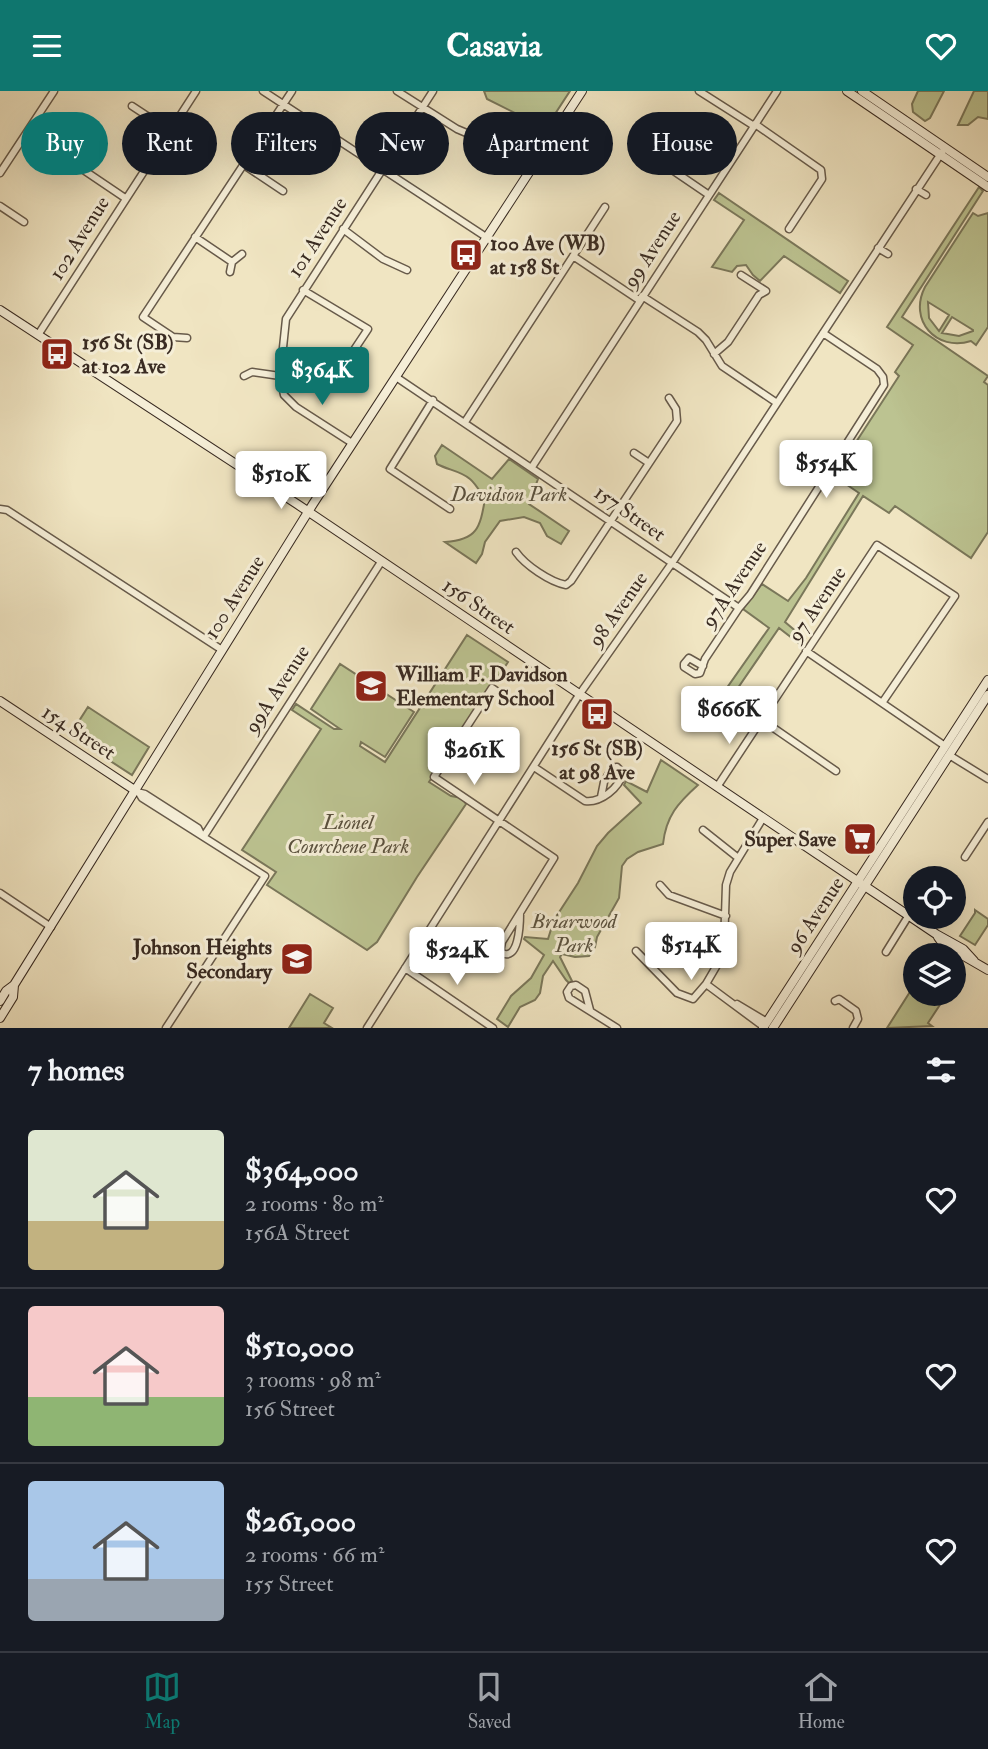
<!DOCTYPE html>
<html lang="en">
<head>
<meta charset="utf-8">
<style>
  body { margin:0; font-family:"IM FELL Double Pica",serif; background:#242831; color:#f1f3f6; height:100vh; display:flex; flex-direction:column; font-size:26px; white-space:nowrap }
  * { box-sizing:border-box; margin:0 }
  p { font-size:23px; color:#9ea1a6 }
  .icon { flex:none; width:38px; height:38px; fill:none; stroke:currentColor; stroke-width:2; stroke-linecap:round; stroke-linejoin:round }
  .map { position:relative; height:937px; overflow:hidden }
  .panel { display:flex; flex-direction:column; background:#171b24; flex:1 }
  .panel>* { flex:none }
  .guide { position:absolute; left:21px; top:21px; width:947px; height:63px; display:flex; gap:14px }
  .fabs { position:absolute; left:903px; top:775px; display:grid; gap:14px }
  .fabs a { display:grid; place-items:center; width:63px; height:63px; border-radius:50%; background:#171b24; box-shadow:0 7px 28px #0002; font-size:35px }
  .price { position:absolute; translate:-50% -60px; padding:0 16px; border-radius:7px; background:#fff; color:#222; font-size:23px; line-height:46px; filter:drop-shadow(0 2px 4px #0008) }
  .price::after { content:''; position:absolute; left:50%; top:42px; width:21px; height:16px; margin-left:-10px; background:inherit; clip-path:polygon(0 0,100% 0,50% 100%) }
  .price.on { background:#0f766e; color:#fff }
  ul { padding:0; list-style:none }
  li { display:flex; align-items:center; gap:21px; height:175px; padding:0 28px }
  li+li { border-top:2px solid #363941 }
  li span { display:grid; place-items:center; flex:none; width:196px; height:140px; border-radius:7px; color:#555 }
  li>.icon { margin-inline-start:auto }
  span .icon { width:84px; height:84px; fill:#fffc; stroke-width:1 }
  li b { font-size:30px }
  h2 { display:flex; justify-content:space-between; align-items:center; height:84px; padding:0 28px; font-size:30px }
  .chip { padding:0 24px; border-radius:32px; background:#171b24; box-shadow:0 7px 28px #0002; font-size:24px; line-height:63px }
  .chip.on { background:#0f766e; color:#fff }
  header { display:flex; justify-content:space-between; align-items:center; height:91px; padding:0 28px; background:#0f766e; color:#fff; font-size:32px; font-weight:800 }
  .menu { display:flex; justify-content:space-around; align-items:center; height:98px; border-top:2px solid #363941; background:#171b24; font-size:19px; color:#9ea1a6 }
  .menu a { display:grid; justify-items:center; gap:4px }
  .menu .on { color:#0f766e }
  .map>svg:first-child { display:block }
  .green { fill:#bcc391; stroke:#7a775a; stroke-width:2; fill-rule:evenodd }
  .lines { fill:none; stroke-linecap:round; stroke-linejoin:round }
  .street-casing { stroke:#675a4a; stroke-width:9 }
  .secondary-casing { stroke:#392b22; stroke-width:10 }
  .street { stroke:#f5eed7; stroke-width:6 }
  .secondary { stroke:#f5eed7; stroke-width:8 }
  .labels { text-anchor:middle; stroke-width:6; stroke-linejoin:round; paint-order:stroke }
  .street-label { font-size:21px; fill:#392b22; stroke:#f5eed7 }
  .poi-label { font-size:21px; font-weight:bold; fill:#392b22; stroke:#f5eed7; text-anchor:start }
  .park-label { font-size:21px; font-style:italic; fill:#5a513e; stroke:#f5eed7 }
</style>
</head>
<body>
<header><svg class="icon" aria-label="menu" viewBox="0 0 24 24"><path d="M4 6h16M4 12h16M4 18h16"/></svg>Casavia<svg class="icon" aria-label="heart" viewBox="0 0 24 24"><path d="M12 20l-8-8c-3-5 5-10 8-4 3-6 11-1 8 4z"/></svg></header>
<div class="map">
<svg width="988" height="937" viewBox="0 0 988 937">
  <rect width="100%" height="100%" fill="#f0e5c2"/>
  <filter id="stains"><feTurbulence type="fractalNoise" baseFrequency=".00286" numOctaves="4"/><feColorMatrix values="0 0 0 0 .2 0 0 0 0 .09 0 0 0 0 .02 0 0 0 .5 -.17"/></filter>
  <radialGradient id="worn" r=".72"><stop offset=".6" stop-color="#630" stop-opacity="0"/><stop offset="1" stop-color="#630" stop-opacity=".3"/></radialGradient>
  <path class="green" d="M484,0H570L536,52L521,25L487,8Z
    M918,0H944L930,27L925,30L913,21L912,13Z
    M974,0H988V28L978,26L968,34H958Z
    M979,96L983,100L902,226L988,285L984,291L988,294V441L971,467L895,415L889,422L863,405L785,531L805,548L801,554L779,537L718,626L709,630L693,619C700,611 711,615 719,608L769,537L743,518L762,493L788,510L806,487L859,402L834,385L899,285L895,281L913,254L887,236Z
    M719,102L848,190L840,202L784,165L760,190L753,184L746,174L737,175L732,181L712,176L744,129L714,109Z
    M973,122L978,125L988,122V236L976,254L971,250C936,261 908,229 925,196ZM928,211L949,224L939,240L929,227ZM952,226L973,239V240L959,245L942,242Z
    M442,354L492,388L509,368L538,388L529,413L569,440L561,453L547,445L540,432L524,426L500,430L485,451L482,463L476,472L445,451C477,449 480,437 485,408C480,401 476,393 470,388C461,380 448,379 437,373L435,365Z
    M467,544L508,571L429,691L451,705L462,707L466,713L417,786L377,851L367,859L267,794L276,781L242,759L321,638L292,619L296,613L334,638H340L311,618L340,573L414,621L385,666L361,651L360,655L385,671Z
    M88,616L149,656L132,684L70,644Z
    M661,669L698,694C678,712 666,725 663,753L638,761L627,768L622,775L619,807L597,846L595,856L589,865L575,866L562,863L560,866L572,890L569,892L566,889L553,870L543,885L540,902L535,909L520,916L508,936L497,928L511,905L531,887L544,864L524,848L525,846L548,848L554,829L578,792L597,755L608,742L641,712L624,694L626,690L647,701Z
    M975,819L988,828V834L975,854L960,845L975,822Z
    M915,893V903H947L928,932L932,935L887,937Z
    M310,903L333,917L324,932L332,937H289Z"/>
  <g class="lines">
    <defs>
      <path id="street" d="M263,0L486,146
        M397,0L457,38L483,49L482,62L490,65L500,51L499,45L491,43L483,49
        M699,0L754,35
        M132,15L170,40
        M755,33L821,79L822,88L789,138
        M637,55L709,104
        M244,74L283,100
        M85,80L125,107
        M0,82L54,0
        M916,98L926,104
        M0,115L24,131
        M343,138L383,168L407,179
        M195,146L232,171
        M878,157L888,163
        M573,165L639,209
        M230,181L232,171L242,163
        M303,199L368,238L350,265
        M642,205L698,241L706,249L722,275L777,312
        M38,244L196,0
        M187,247L173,246L143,226L292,0
        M714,263L728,251L759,204L766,200L741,184
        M244,285L252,281L280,285
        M396,286L739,517
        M433,309L390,378L450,418
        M465,331L605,116
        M352,352L296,316L284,304L280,285L286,228L433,0
        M634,362L649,372
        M532,376L777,0
        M248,395L254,385
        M0,418L7,419L222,559
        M516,461C525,474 550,491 566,494L571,490L677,330L676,318L669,307
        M806,560L945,655
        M703,575L689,567L684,573V576L695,583L700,582L705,568L739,517L750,504L884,294L883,286L877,278L823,242
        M511,610L492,597L434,686L554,767L502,851L500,861C519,873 520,833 520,822
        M762,629L836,680
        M949,664L988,688
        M534,676L585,710C601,712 619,697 623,682L617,676L612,677L604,691L601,706
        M717,696L877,454L955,505L882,612
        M137,701L145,703L198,737L201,743
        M139,702L142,707L265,785L166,937
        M703,739L737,766
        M204,745L381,471
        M965,766L988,731
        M660,794L669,804L726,825
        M0,802L51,836
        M636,860L677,902L693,908L706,893L764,936
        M886,861L909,824
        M405,877L493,937
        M706,893L720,869L724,855L726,794L730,781L763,727
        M835,910L839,908L856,920L858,928L853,937
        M737,913L767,931
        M590,919L585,900L576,894L571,895L567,901L569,907L617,937
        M367,937L579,604L672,472L942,61"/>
      <path id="secondary" d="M847,0L988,96
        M862,0L988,86
        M0,219L297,413L936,843L963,858L974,870
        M0,610L136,700
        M938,846L943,853L988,879
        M0,910L6,900L14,894L313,413L582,0
        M0,927L13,906L14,894
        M763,937L988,589
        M773,937L988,604"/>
    </defs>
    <use href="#street" class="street-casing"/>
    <use href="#secondary" class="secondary-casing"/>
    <use href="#street" class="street"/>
    <use href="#secondary" class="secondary"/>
  </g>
  <defs>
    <symbol id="bus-square" viewBox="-11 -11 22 22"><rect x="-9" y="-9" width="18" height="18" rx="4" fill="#8f2418" stroke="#f5eed7"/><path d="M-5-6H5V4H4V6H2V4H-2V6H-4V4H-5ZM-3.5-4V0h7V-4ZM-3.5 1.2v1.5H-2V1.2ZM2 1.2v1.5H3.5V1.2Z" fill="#fff"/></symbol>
    <symbol id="school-square" viewBox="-11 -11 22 22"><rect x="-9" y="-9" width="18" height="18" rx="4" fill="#8f2418" stroke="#f5eed7"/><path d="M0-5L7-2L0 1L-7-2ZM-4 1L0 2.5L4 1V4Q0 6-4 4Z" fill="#fff"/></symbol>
    <symbol id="supermarket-square" viewBox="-11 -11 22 22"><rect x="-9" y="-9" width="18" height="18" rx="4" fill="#8f2418" stroke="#f5eed7"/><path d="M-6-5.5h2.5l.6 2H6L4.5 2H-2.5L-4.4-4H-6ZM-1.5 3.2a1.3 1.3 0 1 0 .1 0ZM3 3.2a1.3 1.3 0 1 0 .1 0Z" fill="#fff"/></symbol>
  </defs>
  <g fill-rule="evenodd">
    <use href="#bus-square" x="447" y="145" width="38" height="38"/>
    <use href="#bus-square" x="38" y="244" width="38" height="38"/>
    <use href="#school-square" x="352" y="576" width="38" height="38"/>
    <use href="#bus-square" x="578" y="604" width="38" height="38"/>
    <use href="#supermarket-square" x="841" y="729" width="38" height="38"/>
    <use href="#school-square" x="278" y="849" width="38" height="38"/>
  </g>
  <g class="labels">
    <g class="street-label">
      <text transform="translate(317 146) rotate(-57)" y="7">101 Avenue</text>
      <text transform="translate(79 147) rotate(-58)" y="7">102 Avenue</text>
      <text transform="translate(652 158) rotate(-57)" y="7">99 Avenue</text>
      <text transform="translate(630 422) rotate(35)" y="7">157 Street</text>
      <text transform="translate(734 493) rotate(-56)" y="7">97A Avenue</text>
      <text transform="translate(234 506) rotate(-58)" y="7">100 Avenue</text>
      <text transform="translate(817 513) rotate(-56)" y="7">97 Avenue</text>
      <text transform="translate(479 515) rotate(34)" y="7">156 Street</text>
      <text transform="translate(618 518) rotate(-55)" y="7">98 Avenue</text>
      <text transform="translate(277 598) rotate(-57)" y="7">99A Avenue</text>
      <text transform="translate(79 641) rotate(33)" y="7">154 Street</text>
      <text transform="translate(815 824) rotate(-57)" y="7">96 Avenue</text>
    </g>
    <g class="poi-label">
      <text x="490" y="159">100 Ave (WB)<tspan x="490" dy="24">at 158 St</tspan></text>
      <text x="82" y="258">156 St (SB)<tspan x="82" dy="24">at 102 Ave</tspan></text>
      <text x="396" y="590">William F. Davidson<tspan x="396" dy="24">Elementary School</tspan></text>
      <text x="597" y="664" text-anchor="middle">156 St (SB)<tspan x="597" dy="24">at 98 Ave</tspan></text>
      <text x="836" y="755" text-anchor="end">Super Save</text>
      <text x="272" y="863" text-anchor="end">Johnson Heights<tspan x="272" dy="24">Secondary</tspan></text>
    </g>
    <g class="park-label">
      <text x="509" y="410">Davidson Park</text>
      <text x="348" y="738">Lionel<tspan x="348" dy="24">Courchene Park</tspan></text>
      <text x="574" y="837">Briarwood<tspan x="574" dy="24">Park</tspan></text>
    </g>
  </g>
  <rect width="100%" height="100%" filter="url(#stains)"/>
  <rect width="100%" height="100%" fill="url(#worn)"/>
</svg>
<div class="fabs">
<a><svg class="icon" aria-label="locate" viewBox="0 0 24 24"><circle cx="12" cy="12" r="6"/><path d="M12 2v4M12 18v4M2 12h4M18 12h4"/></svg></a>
<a><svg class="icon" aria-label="layers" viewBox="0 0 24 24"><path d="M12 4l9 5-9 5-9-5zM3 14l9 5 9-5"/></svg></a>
</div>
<b class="price on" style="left:322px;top:316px">$364K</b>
<b class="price" style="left:826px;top:409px">$554K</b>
<b class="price" style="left:281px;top:420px">$510K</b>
<b class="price" style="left:729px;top:655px">$666K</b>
<b class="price" style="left:474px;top:696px">$261K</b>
<b class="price" style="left:691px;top:891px">$514K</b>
<b class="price" style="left:457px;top:896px">$524K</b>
<div class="guide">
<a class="chip on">Buy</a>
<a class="chip">Rent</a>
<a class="chip">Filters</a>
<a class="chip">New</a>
<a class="chip">Apartment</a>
<a class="chip">House</a>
</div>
</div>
<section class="panel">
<h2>7 homes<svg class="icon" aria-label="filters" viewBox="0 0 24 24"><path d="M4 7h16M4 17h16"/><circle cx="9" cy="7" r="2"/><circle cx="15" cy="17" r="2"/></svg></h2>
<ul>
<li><span style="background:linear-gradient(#dfe7d0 65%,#c2b280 0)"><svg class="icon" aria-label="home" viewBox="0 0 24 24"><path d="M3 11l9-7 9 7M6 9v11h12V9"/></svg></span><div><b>$364,000</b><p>2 rooms · 80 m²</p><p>156A Street</p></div><svg class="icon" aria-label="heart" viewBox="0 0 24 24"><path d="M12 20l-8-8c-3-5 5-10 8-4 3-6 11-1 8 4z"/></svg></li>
<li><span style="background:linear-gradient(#f6c9c9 65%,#8fb573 0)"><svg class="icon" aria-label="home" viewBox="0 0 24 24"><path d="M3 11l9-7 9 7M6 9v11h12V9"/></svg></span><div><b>$510,000</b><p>3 rooms · 98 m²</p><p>156 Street</p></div><svg class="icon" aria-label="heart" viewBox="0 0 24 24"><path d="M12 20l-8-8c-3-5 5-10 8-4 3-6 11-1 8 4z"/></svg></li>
<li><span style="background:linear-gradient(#a9c7e8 70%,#9aa5b1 0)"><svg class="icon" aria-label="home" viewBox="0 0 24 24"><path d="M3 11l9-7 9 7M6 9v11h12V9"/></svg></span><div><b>$261,000</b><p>2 rooms · 66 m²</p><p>155 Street</p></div><svg class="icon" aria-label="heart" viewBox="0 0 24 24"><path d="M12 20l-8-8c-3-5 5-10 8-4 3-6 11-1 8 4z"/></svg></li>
</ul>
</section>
<nav class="menu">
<a class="on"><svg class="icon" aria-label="map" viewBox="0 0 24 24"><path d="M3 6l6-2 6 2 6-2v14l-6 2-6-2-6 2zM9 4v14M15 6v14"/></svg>Map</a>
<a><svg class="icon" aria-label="saved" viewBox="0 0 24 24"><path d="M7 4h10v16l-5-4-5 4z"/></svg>Saved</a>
<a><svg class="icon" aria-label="home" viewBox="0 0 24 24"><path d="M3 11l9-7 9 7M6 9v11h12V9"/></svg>Home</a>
</nav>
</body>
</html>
